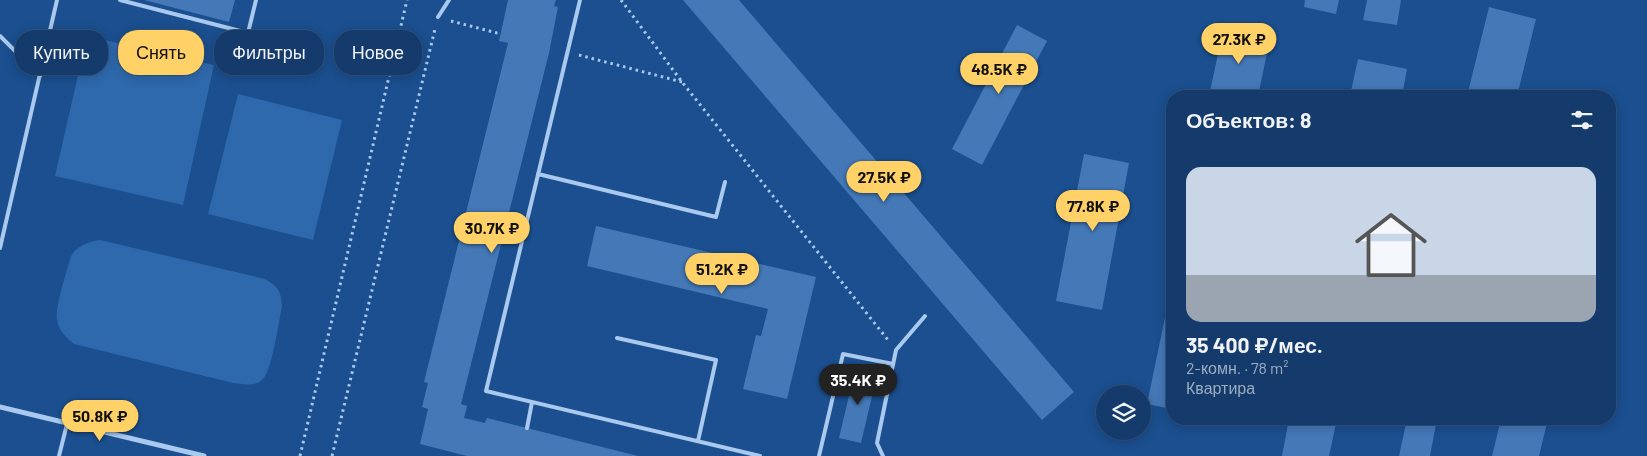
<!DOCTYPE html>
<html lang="ru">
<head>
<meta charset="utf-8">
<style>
  body { margin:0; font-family:Barlow,sans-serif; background:#1d4271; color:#f1f3f6; height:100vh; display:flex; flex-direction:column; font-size:19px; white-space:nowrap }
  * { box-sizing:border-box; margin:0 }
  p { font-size:16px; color:#9dadc1 }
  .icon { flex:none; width:28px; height:28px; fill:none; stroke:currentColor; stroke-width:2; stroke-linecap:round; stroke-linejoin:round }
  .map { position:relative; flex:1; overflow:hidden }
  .drawer { position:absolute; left:1166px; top:90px; width:450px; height:335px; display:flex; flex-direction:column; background:#143b6b; border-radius:20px; box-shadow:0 2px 12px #0003,0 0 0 1px #33557e }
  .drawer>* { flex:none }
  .banner { position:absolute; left:15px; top:30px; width:475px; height:45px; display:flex; gap:10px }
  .controls { position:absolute; left:1096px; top:385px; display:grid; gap:10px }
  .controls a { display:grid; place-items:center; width:55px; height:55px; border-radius:50%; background:#143b6b; box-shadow:0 2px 12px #0003,0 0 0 1px #33557e; font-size:25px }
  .price { position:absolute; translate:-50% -42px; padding:0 11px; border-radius:18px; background:#ffd166; color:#111; font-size:16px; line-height:32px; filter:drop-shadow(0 1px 2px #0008) }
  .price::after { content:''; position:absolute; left:50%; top:30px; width:15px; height:11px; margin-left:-8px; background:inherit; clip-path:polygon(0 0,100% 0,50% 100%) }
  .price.current { background:#222; color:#fff }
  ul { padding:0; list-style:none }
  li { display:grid; align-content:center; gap:10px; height:265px; padding:0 20px }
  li+li { border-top:1px solid #33557e }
  li span { display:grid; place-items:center; height:155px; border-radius:15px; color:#555 }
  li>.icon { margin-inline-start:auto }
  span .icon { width:90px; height:90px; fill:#fffc; stroke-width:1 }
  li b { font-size:21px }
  h2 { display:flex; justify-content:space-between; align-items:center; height:60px; padding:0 20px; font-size:21px }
  .tag { padding:0 18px; border-radius:20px; background:#143b6b; box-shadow:0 2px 12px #0003,0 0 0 1px #33557e; font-size:18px; line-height:45px }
  .tag.current { background:#ffd166; color:#111 }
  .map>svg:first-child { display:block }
  .green { fill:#2e69ad }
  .building { fill:#4478b7 }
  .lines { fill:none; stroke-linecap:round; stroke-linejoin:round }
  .path { stroke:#a9c9ee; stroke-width:3; stroke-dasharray:2.5 4; stroke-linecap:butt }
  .lane { stroke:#a9c9ee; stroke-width:4 }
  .street { stroke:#a9c9ee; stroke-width:5 }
</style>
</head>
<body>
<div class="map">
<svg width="1647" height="456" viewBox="0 0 1647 456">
  <rect width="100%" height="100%" fill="#1b4f8f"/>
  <path class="green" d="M87,36L214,65L183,205L55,176Z
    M238,94L342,120L313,240L208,214Z
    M100,240L265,279C278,287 281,290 282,306C279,321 272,370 263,379C257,387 242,384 233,383L74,344C52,327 55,315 61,291C64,279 68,267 71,256C78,245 88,242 100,240Z"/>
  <path class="building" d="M144,0H235L229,22Z
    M508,0H556L554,6L558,7L549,53L461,404L467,406L464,418L485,423L487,418L638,456H467L420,444L428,409L422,407L428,383L424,382L508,43L499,41Z
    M683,0H739L1074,392L1042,420Z
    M1305,0H1339L1336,14L1304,7Z
    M1367,0H1401L1397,25L1363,20Z
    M1489,7L1536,19L1517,96H1467Z
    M1017,25L1047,41L982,165L952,149Z
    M1223,30L1270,39L1258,96H1209Z
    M1358,59L1407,69L1402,96H1350Z
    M1084,154L1129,163L1102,310L1056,301Z
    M596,226L816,277L787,399L743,389L756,335L761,336L768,309L587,266Z
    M1172,284V409L1147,404Z
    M855,370L877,375L861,443L839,438Z
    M1289,419H1337L1329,456H1282Z
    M1407,419H1437L1430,456H1399Z
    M1501,419H1548L1539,456H1492Z"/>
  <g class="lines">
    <path class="path" d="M621,0L682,82L888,340
      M451,21L501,34
      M579,55L682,82
      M300,456L407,0
      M332,456L435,29"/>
    <path class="lane" d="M120,0L248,33L256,0
      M580,0L486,391L760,456
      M438,17L449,0
      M0,36L40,76
      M538,174L716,217L725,182
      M0,248L57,0
      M617,338L716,360L698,441
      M527,428L532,402
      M59,456L67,424
      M819,456L843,354L893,364
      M883,456L877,443L896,350L925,316"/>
    <path class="street" d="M0,407L204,456"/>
  </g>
</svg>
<div class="controls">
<a><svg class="icon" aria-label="layers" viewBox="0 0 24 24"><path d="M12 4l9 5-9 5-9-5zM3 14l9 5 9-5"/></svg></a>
</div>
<b class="price" style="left:1239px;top:65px">27.3K ₽</b>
<b class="price" style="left:999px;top:95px">48.5K ₽</b>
<b class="price" style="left:884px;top:203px">27.5K ₽</b>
<b class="price" style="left:1093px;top:232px">77.8K ₽</b>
<b class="price" style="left:492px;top:254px">30.7K ₽</b>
<b class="price" style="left:722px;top:295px">51.2K ₽</b>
<b class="price current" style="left:858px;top:406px">35.4K ₽</b>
<b class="price" style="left:100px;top:442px">50.8K ₽</b>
<div class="banner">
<a class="tag">Купить</a>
<a class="tag current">Снять</a>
<a class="tag">Фильтры</a>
<a class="tag">Новое</a>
</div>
<section class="drawer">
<h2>Объектов: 8<svg class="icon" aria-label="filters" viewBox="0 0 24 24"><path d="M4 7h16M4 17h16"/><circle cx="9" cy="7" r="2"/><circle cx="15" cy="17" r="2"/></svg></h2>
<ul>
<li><span style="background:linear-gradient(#c9d6e8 70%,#9aa5b1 0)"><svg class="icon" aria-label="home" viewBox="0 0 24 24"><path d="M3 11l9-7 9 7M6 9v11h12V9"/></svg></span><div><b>35 400 ₽/мес.</b><p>2-комн. · 78 m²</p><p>Квартира</p></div></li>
</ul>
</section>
</div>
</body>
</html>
